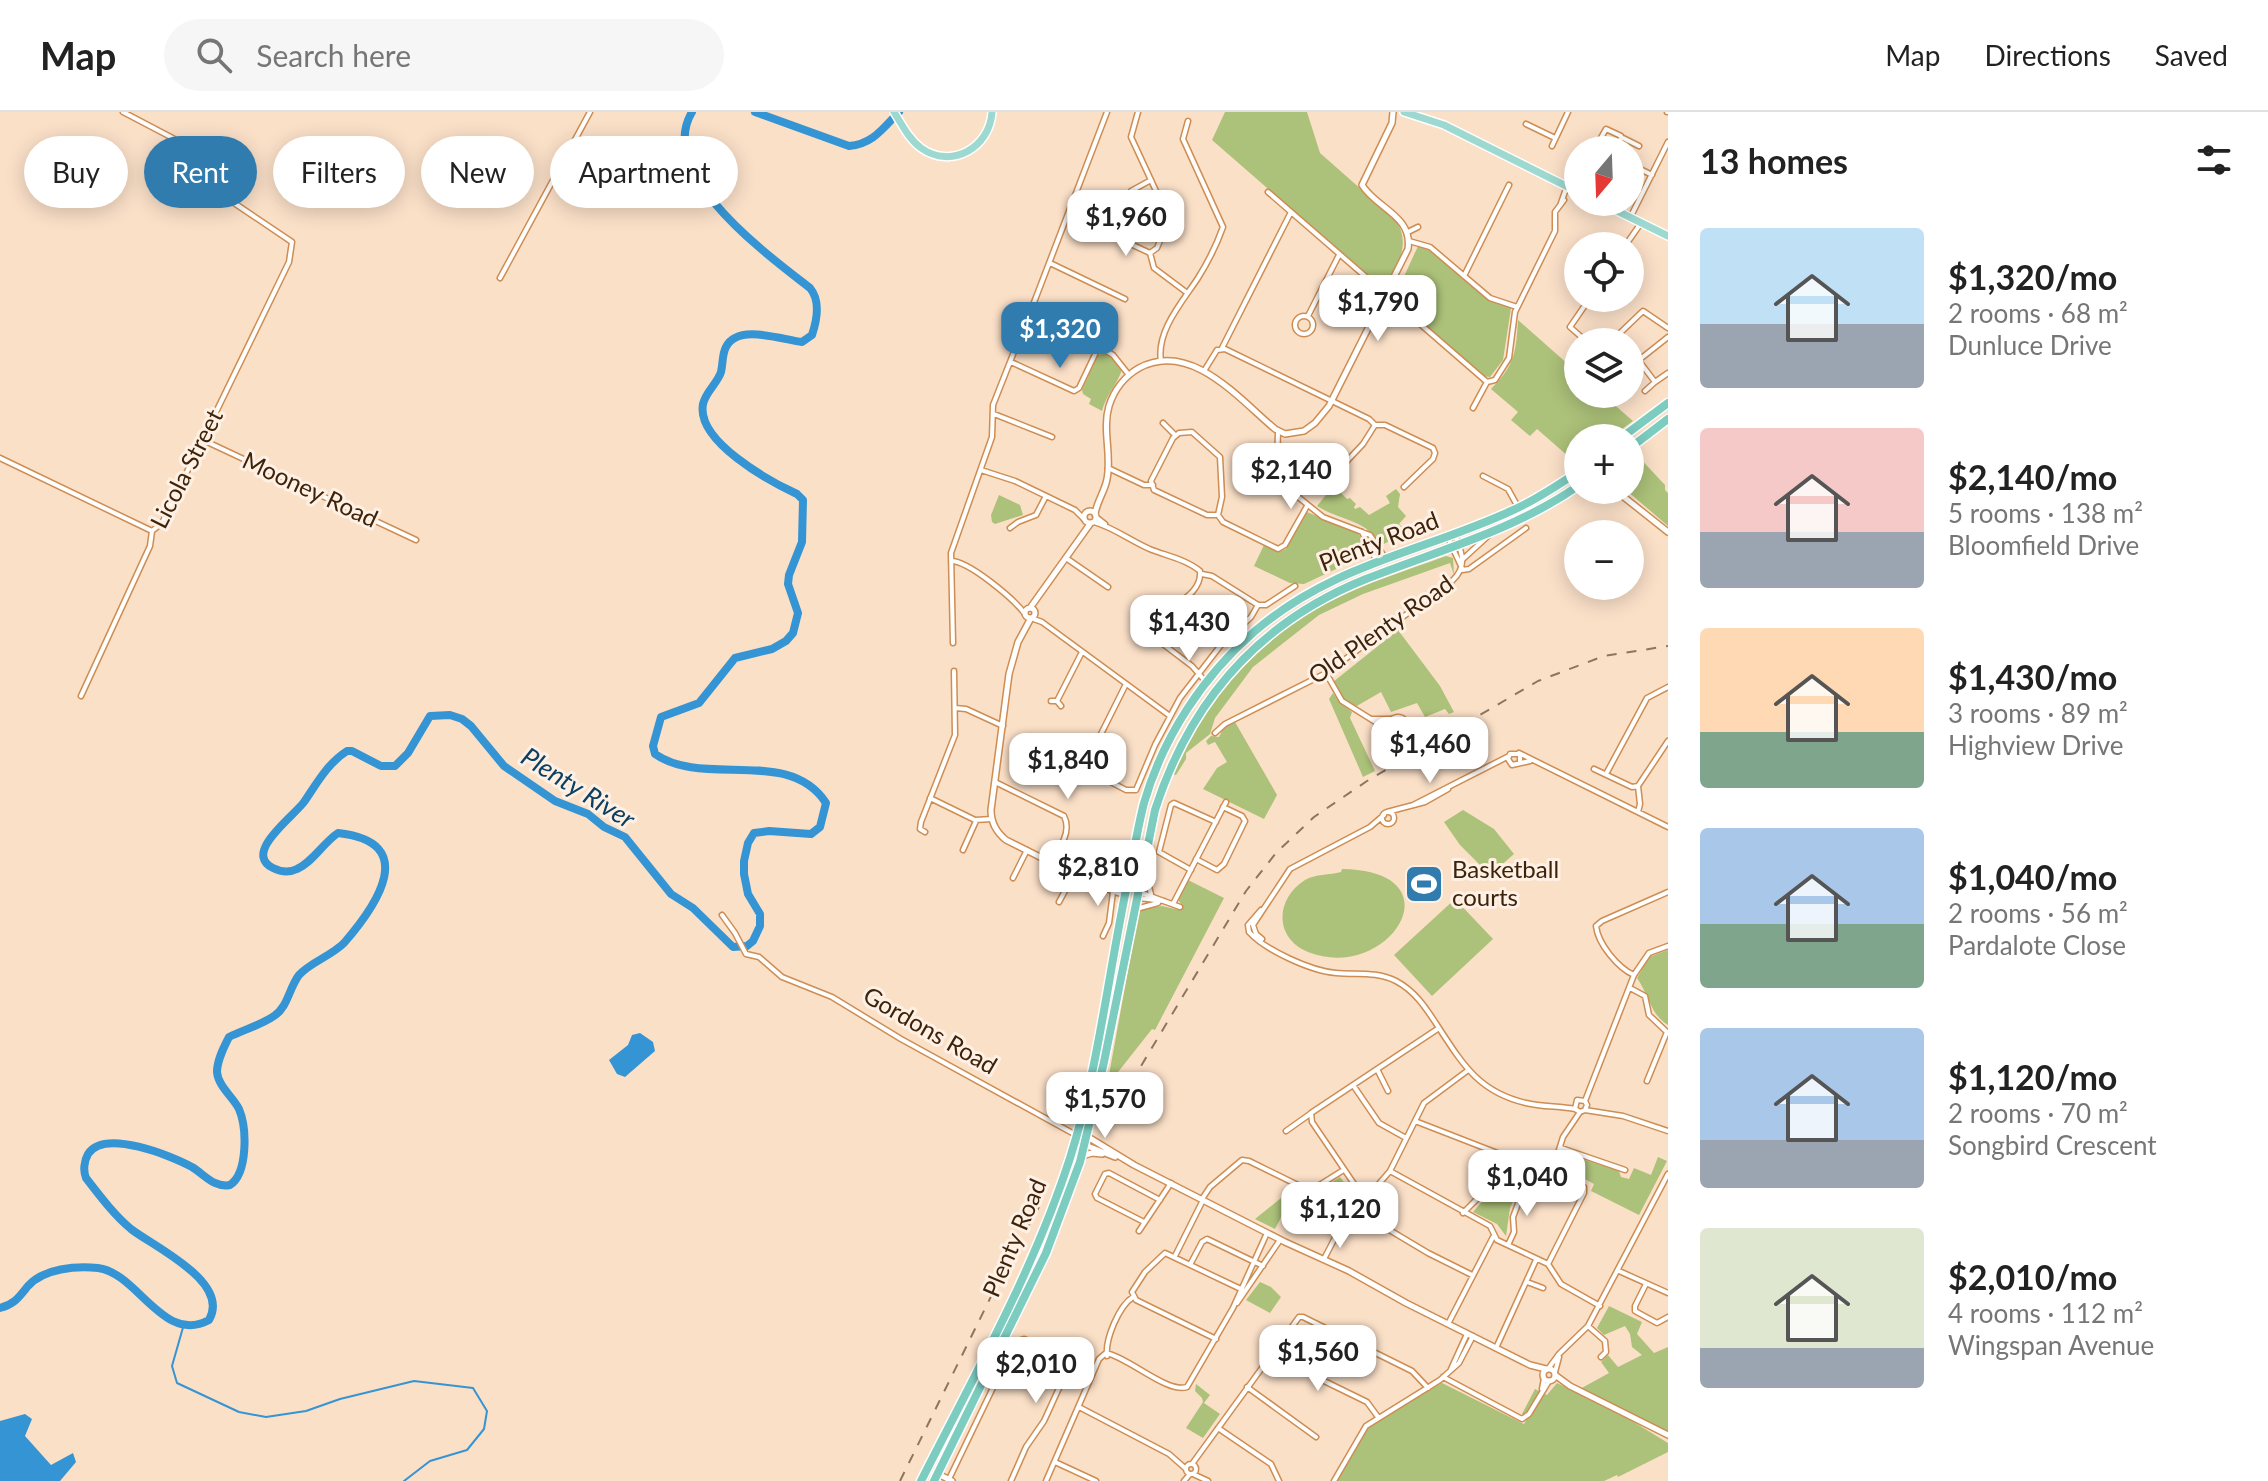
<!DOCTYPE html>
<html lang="en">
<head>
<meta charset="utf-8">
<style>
  body { margin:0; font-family:Lato,sans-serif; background:#f6f6f6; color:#222; height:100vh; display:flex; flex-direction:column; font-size:30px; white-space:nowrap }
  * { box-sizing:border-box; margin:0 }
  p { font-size:26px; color:#767676 }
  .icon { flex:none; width:44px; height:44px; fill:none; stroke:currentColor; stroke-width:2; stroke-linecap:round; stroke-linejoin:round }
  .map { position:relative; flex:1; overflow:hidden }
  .drawer { display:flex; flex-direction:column; background:#fff; width:600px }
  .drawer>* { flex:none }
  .banner { position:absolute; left:24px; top:24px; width:760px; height:72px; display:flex; gap:16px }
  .needle { width:52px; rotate:199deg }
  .fabs { position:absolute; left:1564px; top:24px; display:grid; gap:16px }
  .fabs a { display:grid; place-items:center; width:80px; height:80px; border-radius:50%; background:#fff; box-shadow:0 4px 20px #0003; font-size:40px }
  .price { position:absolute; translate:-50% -68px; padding:0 18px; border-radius:16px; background:#fff; color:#222; font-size:26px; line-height:52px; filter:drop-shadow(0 2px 4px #0008) }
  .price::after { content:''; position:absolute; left:50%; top:48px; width:24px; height:18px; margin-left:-12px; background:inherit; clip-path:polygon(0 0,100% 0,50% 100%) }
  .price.current { background:#317caf; color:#fff }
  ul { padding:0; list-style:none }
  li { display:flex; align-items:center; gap:24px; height:200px; padding:0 32px }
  li span { display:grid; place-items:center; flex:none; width:224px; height:160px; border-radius:8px; color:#555 }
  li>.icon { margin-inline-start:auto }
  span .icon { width:96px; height:96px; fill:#fffc; stroke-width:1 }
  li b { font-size:34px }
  h2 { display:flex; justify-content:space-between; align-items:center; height:96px; padding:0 32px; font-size:34px }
  .chip { padding:0 28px; border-radius:36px; background:#fff; box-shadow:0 4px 20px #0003; font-size:28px; line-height:72px }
  .chip.current { background:#317caf; color:#fff }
  header { display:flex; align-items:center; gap:48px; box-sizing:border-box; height:112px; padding:0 40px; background:#fff; border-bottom:2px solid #e0e0e0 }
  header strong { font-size:38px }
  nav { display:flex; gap:44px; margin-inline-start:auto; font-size:28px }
  .search { width:560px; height:72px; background:#f6f6f6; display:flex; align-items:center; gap:20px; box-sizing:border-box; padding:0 28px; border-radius:44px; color:#767676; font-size:30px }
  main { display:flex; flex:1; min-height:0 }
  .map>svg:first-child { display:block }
  .green { fill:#acc179 }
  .water { fill:#3594d3 }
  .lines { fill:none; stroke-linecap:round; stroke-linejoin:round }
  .stream { stroke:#3594d3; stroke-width:2 }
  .river { stroke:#3594d3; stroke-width:8 }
  .minor-casing { stroke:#ce8d52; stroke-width:7 }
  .tertiary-casing { stroke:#ce8d52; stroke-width:8 }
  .primary-casing { stroke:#fff; stroke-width:10 }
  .trunk-casing { stroke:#fff; stroke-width:11 }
  .minor { stroke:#fff; stroke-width:4 }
  .tertiary { stroke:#fff; stroke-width:5 }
  .primary { stroke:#9dd9d0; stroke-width:7 }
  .trunk { stroke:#7cccc0; stroke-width:8 }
  .rail { stroke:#90755c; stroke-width:2; stroke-dasharray:10 10; stroke-linecap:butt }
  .labels { text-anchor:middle; stroke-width:6; stroke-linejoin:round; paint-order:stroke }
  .street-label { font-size:24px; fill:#3d2309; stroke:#fef0e4 }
  .poi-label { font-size:24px; fill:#3d2309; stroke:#fef0e4; text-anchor:start }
  .water-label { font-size:26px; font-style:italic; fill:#0c3f60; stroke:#fef0e4 }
</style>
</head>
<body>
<header>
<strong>Map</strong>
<div class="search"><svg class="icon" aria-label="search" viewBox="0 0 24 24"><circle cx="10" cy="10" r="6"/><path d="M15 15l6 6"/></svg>Search here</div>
<nav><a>Map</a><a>Directions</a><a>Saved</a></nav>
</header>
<main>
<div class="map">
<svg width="1668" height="1369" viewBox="0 0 1668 1369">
  <rect width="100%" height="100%" fill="#fbe0c8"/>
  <path class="green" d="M1225,0H1307L1320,41L1396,108C1411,133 1398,151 1387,174H1380L1212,28Z
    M1419,132L1439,145L1485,185L1511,196L1503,248L1490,265L1482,264L1394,186Z
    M1518,208L1578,261V282H1602L1633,309L1610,326H1578L1576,351L1537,317L1530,324L1511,308L1518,300L1491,277C1515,253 1516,240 1518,208Z
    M1106,241L1122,257C1118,272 1106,282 1102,299L1089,292L1091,287L1083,282L1082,278L1098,243Z
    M1635,341L1665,373V378L1668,381V414L1626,378H1630V344Z
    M1334,373H1337L1341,377L1339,379L1347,387L1350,386L1356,392L1354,395L1355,397L1360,395L1369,403L1390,391L1386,384L1396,377L1400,382L1398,395L1406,404L1399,412L1407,420L1380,434C1368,407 1340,409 1317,394Z
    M999,383L1020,393L1023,403L995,412L992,410L991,403Z
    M1307,400L1358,421L1370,439L1364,444L1304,472L1290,471L1254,454L1264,433L1279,440L1286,437L1301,405Z
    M1446,444L1453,446L1454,463L1450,451L1363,482L1319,503L1253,555L1215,606L1210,622L1186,641V647L1176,663L1172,662C1204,588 1259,525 1331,489C1368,470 1408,458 1446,444Z
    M1398,518L1440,574L1454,600L1449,602L1445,597L1425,605L1417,591L1391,600L1381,580L1355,595L1343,587L1333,570Z
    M1333,581L1340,591L1352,600L1350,606L1375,659L1363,665L1329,587Z
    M1235,610L1277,683L1264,707L1203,677L1217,656L1227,650L1215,630L1208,633L1206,629L1211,624L1219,625L1224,615Z
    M1463,698L1494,717L1514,742L1490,763L1460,733L1444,710Z
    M1419,756L1440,771L1429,787L1408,773Z
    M1342,757C1461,759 1388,872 1308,840C1274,826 1275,787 1305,768C1315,762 1330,763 1341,760Z
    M1188,768L1224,786L1155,918L1152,917L1107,974L1139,798L1162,794L1179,798L1182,794L1178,787Z
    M1455,787L1493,827L1432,884L1394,843Z
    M1668,838V913C1650,902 1649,883 1637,866L1649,845Z
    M1566,1042L1619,1059L1621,1065L1629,1067L1634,1056L1651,1063L1658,1045L1667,1049L1639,1103L1591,1079L1594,1072L1564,1056L1562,1053Z
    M1513,1053L1540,1057L1530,1075L1521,1072L1510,1096L1506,1124L1497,1112L1473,1100L1487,1084L1482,1075L1490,1070L1496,1076Z
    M1340,1065L1356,1086L1345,1101L1319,1088L1317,1080Z
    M1288,1074L1302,1082L1286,1096L1275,1117L1255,1107L1281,1086Z
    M1260,1170L1271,1175L1281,1185L1270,1201L1246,1188Z
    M1609,1194L1642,1210L1637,1222L1654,1241L1668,1235V1319L1580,1277L1609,1261L1601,1250L1608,1243L1618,1255L1642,1243L1632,1235L1630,1222L1625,1214L1604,1223L1597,1216Z
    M1442,1271L1524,1312L1528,1305L1522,1302L1535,1277L1547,1283L1557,1271L1619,1301L1668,1331V1340L1618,1365L1617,1363L1604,1369H1336L1369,1314Z
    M1196,1272L1210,1283L1204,1291L1220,1302L1203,1326L1186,1316L1203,1290L1202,1286L1195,1279Z"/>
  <path class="water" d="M640,921L653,930L655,939L625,965L617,962L609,948L628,933L632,923Z
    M25,1302L32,1307L25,1324L51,1353L73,1341L76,1350L60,1369H0V1309Z"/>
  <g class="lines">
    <path class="stream" d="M184,1212L172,1254L177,1271L239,1300L266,1305L306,1299L340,1287L414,1269L473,1276L487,1299L484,1317L467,1338L430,1349L404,1369"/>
    <path class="river" d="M755,0L849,34C873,32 883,16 899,0
      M0,1196C15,1192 19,1185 28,1174C44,1156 76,1154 98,1156C138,1161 163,1233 209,1208C231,1170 154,1135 131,1117C114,1103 100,1084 86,1066C83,1059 84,1049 88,1042C104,1016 172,1044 192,1055C205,1063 214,1076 230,1073C248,1061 247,1016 239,997C233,985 218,974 217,960C217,948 224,935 229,925C243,918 261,913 274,904C288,895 289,876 299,863C311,850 331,844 344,831C377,793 420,730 338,721C323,731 313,750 297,757C289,761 281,760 273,756C242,741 294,704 304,690C317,671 327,652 347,639H352L381,654H395L408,641L430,604L450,603L462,607L471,614L504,654L555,689L588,702L604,715L625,725L671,782L693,796L733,835L747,834L753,829L760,814V802L748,782L744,762V749L748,731L754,721L769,719L811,722L820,715L826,691C789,634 704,676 655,642L653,634L661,605L699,591L735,546L772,537L786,529L793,521L798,501L788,472L789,463L802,430L803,388L797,382C769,369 696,329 703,292C706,279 717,272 721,260C723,252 722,242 726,235C738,211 783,228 802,230L812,223C817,208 821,189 810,176C768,143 655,62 692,0"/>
    <defs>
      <path id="minor" d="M123,0L186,33L200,68L292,130L289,150L162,411L152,419
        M1138,0L1131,25L1169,107L1157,136L1150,141
        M1667,0H1668
        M1526,12L1555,26
        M1623,26L1639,34
        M1552,34L1568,0
        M1594,38L1606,17L1621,24L1619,38
        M1577,47H1578
        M1630,52L1652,63
        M1268,80L1487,270
        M1561,91L1567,74
        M1068,103L1150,141L1154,156L1186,180
        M1630,106L1668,30
        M1408,120L1418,115
        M1110,123L1131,79L1151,68
        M1409,129L1430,135L1490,186L1517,195
        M1625,134L1641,111
        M1050,151L1125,187
        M1464,164L1509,73
        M500,166L590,0
        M1033,203L1092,230L1113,243L1129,263
        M1295 213a9 9 0 1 1 18 0a9 9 0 1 1-18 0Z
        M1308,204L1339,143
        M1587,230L1570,215L1590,186
        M1625,230L1619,222L1643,199L1668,216
        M1222,236L1291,100
        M1630,237L1655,270L1668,261
        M1639,248L1668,225
        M1161,249C1156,219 1183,189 1198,166C1208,150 1217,132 1223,115L1183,27L1188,9
        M1011,250L1074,279L1079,276L1099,234
        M1204,259L1217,238L1225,237L1369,307L1375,313H1385L1433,336L1435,341L1433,347L1404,375
        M1645,279L1655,270
        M1473,296L1487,270L1495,268L1509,246L1515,200L1555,119V100L1564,88
        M994,302L1052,325
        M1163,311L1175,323
        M1278,320L1277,352L1287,376L1323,405L1370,423L1385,446
        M203,328L416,428
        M0,346L152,419
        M1108,356L1144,373H1153
        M981,358L1015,369L1075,398L1083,406
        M1483,364L1508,377L1518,395
        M1330,367L1363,332L1375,313
        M1218,403L1222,385L1220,345L1192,320L1179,321L1173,326L1151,369L1154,378L1207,403H1218L1223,410L1278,437L1285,433L1307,394
        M1096,405L1105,412
        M1094,410C1115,416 1132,430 1152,438C1168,444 1187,448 1200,459C1203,488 1157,496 1150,519L1155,526L1192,554L1206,570
        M1010,416L1018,410L1036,403L1046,384
        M1362,420L1376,448
        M1448,426L1462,456
        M1066,446L1108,475
        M1463,447L1488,424
        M951,449C969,449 1014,487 1025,502
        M1462,458L1469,457L1526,416
        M1202,462L1212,464L1258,493
        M1031,506L1042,510L1170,604
        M953,531L951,441L992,325L993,293L1027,207L1033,203V193L1107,0
        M1326,561L1342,589L1393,621
        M81,584L150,434L152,419
        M1051,589H1057L1061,594
        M1057,589L1082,540
        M955,596L966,597L1003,614
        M1389 614a9 9 0 1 1 18 0a9 9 0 1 1-18 0Z
        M1372,607H1391
        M1215,621L1225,612L1326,561L1452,469C1468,454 1462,441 1455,422
        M1048,637L1126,678H1136L1155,633L1180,586L1221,533L1251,505L1258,493H1266L1295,474
        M1042,639L1048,637L1049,630
        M1519,641L1668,715
        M1520,651V642H1510L1508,647L1512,653L1530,649
        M1084,656L1126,572
        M1594,657L1632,675L1638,674
        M1606,662L1647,586L1668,575
        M995,670L1064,704C1072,720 1060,736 1050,750
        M930,686L975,708L992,707
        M1413,693L1509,644
        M1387,700L1425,690L1448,677
        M1638,700L1640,692L1638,674L1668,629
        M1382 706a6 6 0 1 1 12 0a6 6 0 1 1-12 0Z
        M925,720L920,717L921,710L955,623L954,559
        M963,738L976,709
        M1196,747L1217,758L1224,752L1245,709L1242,704L1223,695
        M1191,758L1159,740L1171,693L1174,691L1216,710
        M1145,760L1151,782
        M1013,766L1027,738
        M1139,780L1180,795
        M1139,786L1164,789
        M1059,790L1074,762
        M1173,792L1226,690
        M1136,797L1158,791
        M1261,798L1248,813L1249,820C1265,838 1311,859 1336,861C1357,863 1376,859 1396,869C1415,879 1426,896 1437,913C1462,951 1478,980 1526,991C1542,995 1559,994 1575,997L1580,1000L1585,998L1587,993L1585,989L1577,988L1575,997
        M722,803L735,821L746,842L759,845L782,865L832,885L901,927L1076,1023
        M1103,824L1109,811L1113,780
        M1262,827L1256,822L1253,813L1290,757L1370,715L1384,703
        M1634,863C1618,856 1598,832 1596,814L1602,809L1668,780
        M1630,876L1645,884L1649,903L1668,921
        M1377,957L1388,979
        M1647,969L1667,920
        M1353,973L1379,1011L1406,1026
        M1585,989L1634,863L1649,841L1668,834
        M1585,998L1623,1004L1668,1019
        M1415,1009L1518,1049L1540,1051L1584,1075V1081L1548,1152
        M1286,1019L1310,1002
        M1561,1036L1625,1058
        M1553,1057L1563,1025L1580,1000
        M1390,1059L1490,1114L1497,1128L1548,1152L1561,1172L1600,1194
        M1495,1071L1510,1046
        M1202,1087L1210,1075L1242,1048L1249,1049L1310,1079L1342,1059
        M1365,1088L1312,1010L1311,1001L1439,916
        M1356,1098L1428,1141L1472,1163
        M1463,1101L1484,1080
        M1144,1110L1097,1086L1095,1082L1105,1062L1109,1061L1160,1088
        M1139,1119L1171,1071
        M1508,1133L1514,1120L1513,1105L1524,1076
        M1175,1144L1203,1088
        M1324,1147L1339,1118L1390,1059L1424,991L1467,959
        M1191,1151L1202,1130L1207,1127L1263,1154
        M1619,1159L1668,1181
        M1527,1170L1543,1176
        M1646,1172L1635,1194V1199L1657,1211L1668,1205
        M1237,1191L1280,1128
        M1448,1212L1493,1125
        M1588,1214L1605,1229L1606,1240L1601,1245
        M1216,1227L1136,1188L1132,1180L1145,1160L1165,1141L1245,1179
        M1496,1236L1536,1148
        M1271,1243L1367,1290L1378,1305
        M1107,1244C1105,1227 1119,1194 1133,1185
        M1451,1257L1467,1222
        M1548,1257L1559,1242L1588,1214L1668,1062
        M1555,1260L1559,1245
        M1443,1265L1522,1307L1529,1302L1549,1269
        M1247,1275L1316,1325
        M1542,1277L1544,1266
        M1079,1295L1169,1342L1186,1357
        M1218,1316L1271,1352L1279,1369
        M1055,1350L1096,1369
        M1186 1357a5 5 0 1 1 10 0a5 5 0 1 1-10 0Z
        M1192,1352L1299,1205H1303L1412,1259L1428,1276
        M1193,1362L1208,1369
        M949,1367L1015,1230L1024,1227L1067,1244L1070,1252L1044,1309L1026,1335L1011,1369
        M1046,1369L1099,1247L1106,1241C1128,1245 1168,1282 1187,1275L1233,1196L1267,1121
        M1184,1369L1190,1362
        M1334,1369L1366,1314L1440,1268L1459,1251L1473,1224"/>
      <path id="tertiary" d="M1615,378L1668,420
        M1084 405a6 6 0 1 1 12 0a6 6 0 1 1-12 0Z
        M1095,402C1097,389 1105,379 1107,367C1112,343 1102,318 1109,294C1114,278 1125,264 1139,256C1191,228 1239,287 1275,317L1285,322L1304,319L1315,311L1329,294L1408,137C1413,104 1376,96 1362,73L1392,11L1393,0
        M1025 501a5 5 0 1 1 10 0a5 5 0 1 1-10 0Z
        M1030,496L1090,412
        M1031,506L1018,530L1009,562L991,698C991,710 996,720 1006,728L1094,772L1125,783
        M1106,776L1127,777
        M1088,1025L1134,1053L1285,1130L1349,1159L1406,1191L1530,1253L1546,1257
        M1085,1033L1115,1045
        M1082,1044L1092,1041L1102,1042
        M1543 1263a6 6 0 1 1 12 0a6 6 0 1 1-12 0Z
        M1555,1263L1570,1274L1668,1323
        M938,1362L952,1369"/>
      <path id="primary" d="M894,0C902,13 909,27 921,36C952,58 990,35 992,0
        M1404,0L1444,13L1578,80
        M1599,90L1668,124"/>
      <path id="trunk" d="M1621,326L1668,291
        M1630,336L1668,307
        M921,1369C974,1264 1034,1158 1070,1046C1098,958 1108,864 1127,773C1133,746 1137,718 1144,691C1163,625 1203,564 1255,519C1333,452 1422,440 1511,399C1535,389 1556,374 1578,360
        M934,1369L1046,1141L1080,1050L1104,950L1155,698C1190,589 1259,510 1366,467C1439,438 1513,419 1578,374"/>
    </defs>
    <use href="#minor" class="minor-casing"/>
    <use href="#tertiary" class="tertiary-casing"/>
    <use href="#primary" class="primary-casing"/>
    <use href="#trunk" class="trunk-casing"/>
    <use href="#minor" class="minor"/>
    <use href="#tertiary" class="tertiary"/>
    <use href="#primary" class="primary"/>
    <use href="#trunk" class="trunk"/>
    <path class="rail" d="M1107,1003L1141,954L1246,779L1276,741L1314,705L1367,669L1538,569L1604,544L1668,534
      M900,1369L1010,1146L1039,1095"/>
  </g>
  <defs>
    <symbol id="stadium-square" viewBox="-11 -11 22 22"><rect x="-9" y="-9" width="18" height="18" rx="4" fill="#317caf" stroke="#fef0e4"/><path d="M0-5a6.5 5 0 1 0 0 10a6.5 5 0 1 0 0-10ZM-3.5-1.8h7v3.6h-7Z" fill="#fff"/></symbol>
  </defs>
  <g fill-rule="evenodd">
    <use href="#stadium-square" x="1402" y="750" width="44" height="44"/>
  </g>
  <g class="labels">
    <g class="street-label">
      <text transform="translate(187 357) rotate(-63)" y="8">Licola Street</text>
      <text transform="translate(310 378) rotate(25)" y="8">Mooney Road</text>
      <text transform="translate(1379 430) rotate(-21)" y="8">Plenty Road</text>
      <text transform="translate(1381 518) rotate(-35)" y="8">Old Plenty Road</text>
      <text transform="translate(930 919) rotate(30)" y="8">Gordons Road</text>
      <text transform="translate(1015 1126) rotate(-67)" y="8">Plenty Road</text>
    </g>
    <g class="poi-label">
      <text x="1452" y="766">Basketball<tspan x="1452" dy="28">courts</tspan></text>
    </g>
    <g class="water-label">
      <text transform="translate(578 676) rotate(32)" y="9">Plenty River</text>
    </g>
  </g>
</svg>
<div class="fabs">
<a><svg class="needle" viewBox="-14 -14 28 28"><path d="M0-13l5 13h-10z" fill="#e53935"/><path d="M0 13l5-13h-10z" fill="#767676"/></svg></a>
<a><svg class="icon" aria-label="locate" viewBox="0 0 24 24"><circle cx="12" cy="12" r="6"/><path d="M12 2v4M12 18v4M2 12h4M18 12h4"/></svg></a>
<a><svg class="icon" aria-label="layers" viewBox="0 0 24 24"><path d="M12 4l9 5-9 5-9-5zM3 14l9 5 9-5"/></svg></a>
<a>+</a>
<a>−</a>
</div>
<b class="price" style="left:1126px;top:146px">$1,960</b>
<b class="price" style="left:1378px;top:231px">$1,790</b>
<b class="price current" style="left:1060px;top:258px">$1,320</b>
<b class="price" style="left:1291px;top:399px">$2,140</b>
<b class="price" style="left:1189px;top:551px">$1,430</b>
<b class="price" style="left:1430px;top:673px">$1,460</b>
<b class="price" style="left:1068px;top:689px">$1,840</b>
<b class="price" style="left:1098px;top:796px">$2,810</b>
<b class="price" style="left:1105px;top:1028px">$1,570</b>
<b class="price" style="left:1527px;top:1106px">$1,040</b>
<b class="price" style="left:1340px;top:1138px">$1,120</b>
<b class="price" style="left:1318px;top:1281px">$1,560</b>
<b class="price" style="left:1036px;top:1293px">$2,010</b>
<div class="banner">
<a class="chip">Buy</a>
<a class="chip current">Rent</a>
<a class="chip">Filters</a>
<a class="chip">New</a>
<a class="chip">Apartment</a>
</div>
</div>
<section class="drawer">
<h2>13 homes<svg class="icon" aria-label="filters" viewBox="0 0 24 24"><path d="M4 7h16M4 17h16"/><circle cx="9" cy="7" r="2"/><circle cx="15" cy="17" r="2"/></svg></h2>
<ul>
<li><span style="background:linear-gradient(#bfe0f5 60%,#9aa5b1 0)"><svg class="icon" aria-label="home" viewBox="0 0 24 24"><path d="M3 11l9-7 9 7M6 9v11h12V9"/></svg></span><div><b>$1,320/mo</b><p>2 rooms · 68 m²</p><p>Dunluce Drive</p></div></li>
<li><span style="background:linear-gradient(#f6c9c9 65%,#9aa5b1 0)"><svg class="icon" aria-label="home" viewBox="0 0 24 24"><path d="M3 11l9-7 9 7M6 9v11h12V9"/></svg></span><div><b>$2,140/mo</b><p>5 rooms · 138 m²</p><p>Bloomfield Drive</p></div></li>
<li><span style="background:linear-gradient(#ffd9b3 65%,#7fa58c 0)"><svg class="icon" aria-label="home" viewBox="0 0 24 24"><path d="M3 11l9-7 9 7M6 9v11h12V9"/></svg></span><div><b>$1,430/mo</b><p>3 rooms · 89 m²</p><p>Highview Drive</p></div></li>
<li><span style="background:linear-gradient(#a9c7e8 60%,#7fa58c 0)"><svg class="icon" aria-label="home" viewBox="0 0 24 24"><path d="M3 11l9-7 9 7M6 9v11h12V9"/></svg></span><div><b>$1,040/mo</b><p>2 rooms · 56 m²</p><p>Pardalote Close</p></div></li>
<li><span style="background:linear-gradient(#a9c7e8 70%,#9aa5b1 0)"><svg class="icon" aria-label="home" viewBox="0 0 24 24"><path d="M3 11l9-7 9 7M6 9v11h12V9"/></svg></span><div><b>$1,120/mo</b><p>2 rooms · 70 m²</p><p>Songbird Crescent</p></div></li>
<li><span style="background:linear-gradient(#dfe7d0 75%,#9aa5b1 0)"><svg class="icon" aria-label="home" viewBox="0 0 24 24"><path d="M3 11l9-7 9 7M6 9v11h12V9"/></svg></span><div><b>$2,010/mo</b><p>4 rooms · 112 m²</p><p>Wingspan Avenue</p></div></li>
</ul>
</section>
</main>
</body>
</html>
